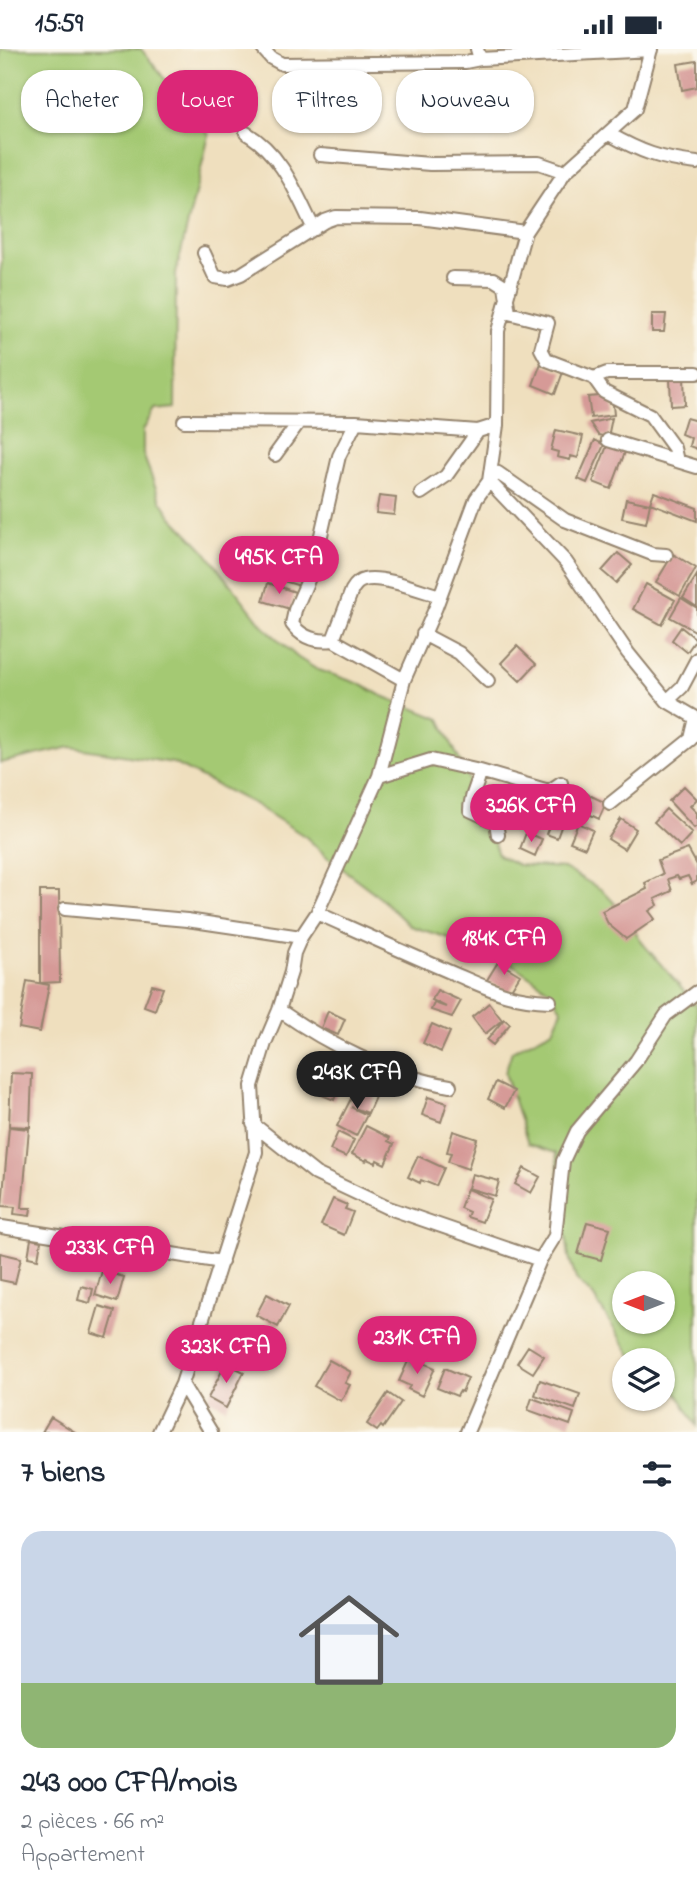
<!DOCTYPE html>
<html lang="fr">
<head>
<meta charset="utf-8">
<style>
  body { margin:0; font-family:"Indie Flower",sans-serif; background:#f6f6f7; color:#1f2937; height:100vh; display:flex; flex-direction:column; font-size:26px; white-space:nowrap }
  * { box-sizing:border-box; margin:0 }
  p { font-size:23px; color:#747a83 }
  .icon { flex:none; width:38px; height:38px; fill:none; stroke:currentColor; stroke-width:2; stroke-linecap:round; stroke-linejoin:round }
  .map { position:relative; height:1383px; overflow:hidden }
  .sheet { display:flex; flex-direction:column; background:#fff; flex:1 }
  .sheet>* { flex:none }
  .banner { position:absolute; left:21px; top:21px; width:656px; height:63px; display:flex; gap:14px }
  .needle { width:46px; rotate:270deg }
  .fabs { position:absolute; left:612px; top:1222px; display:grid; gap:14px }
  .fabs a { display:grid; place-items:center; width:63px; height:63px; border-radius:50%; background:#fff; box-shadow:0 2px 5px #0004; font-size:35px }
  .price { position:absolute; translate:-50% -60px; padding:0 16px; border-radius:24px; background:#db2777; color:#fff; font-size:23px; line-height:46px; filter:drop-shadow(0 2px 4px #0008) }
  .price::after { content:''; position:absolute; left:50%; top:42px; width:21px; height:16px; margin-left:-10px; background:inherit; clip-path:polygon(0 0,100% 0,50% 100%) }
  .price.current { background:#222; color:#fff }
  ul { padding:0; list-style:none }
  li { display:grid; align-content:center; gap:14px; height:371px; padding:0 21px }
  li span { display:grid; place-items:center; height:217px; border-radius:21px; color:#555 }
  li>.icon { margin-inline-start:auto }
  span .icon { width:126px; height:126px; fill:#fffc; stroke-width:1 }
  li b { font-size:30px }
  h2 { display:flex; justify-content:space-between; align-items:center; height:84px; padding:0 21px; font-size:30px }
  .chip { padding:0 24px; border-radius:28px; background:#fff; box-shadow:0 2px 5px #0004; font-size:24px; line-height:63px }
  .chip.current { background:#db2777; color:#fff }
  .status { display:flex; justify-content:space-between; align-items:center; height:49px; padding:0 35px; background:#fff; direction:ltr }
  .status svg { height:19px; fill:currentColor }
  .map>svg:first-child { display:block }
  .green { fill:#a4c973; stroke:#707a48; stroke-width:2; fill-rule:evenodd }
  .building { fill:#d69a97 }
  .lines { fill:none; stroke-linecap:round; stroke-linejoin:round }
  .minor-casing { stroke:#95846e; stroke-width:16 }
  .minor { stroke:#fff; stroke-width:12 }
</style>
</head>
<body>
<div class="status"><b>15:59</b><svg viewBox="0 0 49 12"><path d="M0 12V9h3v3zM5 12V6h3v6zM10 12V3h3v9zM15 12V0h3v12zM26 1h20v11H26zM47 4h2v5h-2z"/></svg></div>
<div class="map">
<svg width="697" height="1383" viewBox="0 0 697 1383">
  <rect width="100%" height="100%" fill="#fbf7ec"/>
  <filter id="ink" filterUnits="userSpaceOnUse"><feTurbulence type="fractalNoise" baseFrequency=".0143" numOctaves="2"/><feDisplacementMap in="SourceGraphic" scale="14" xChannelSelector="R" yChannelSelector="G"/><feConvolveMatrix kernelMatrix="1 2 1 2 8 2 1 2 1" color-interpolation-filters="sRGB"/></filter>
  <filter id="wash" filterUnits="userSpaceOnUse"><feTurbulence type="fractalNoise" baseFrequency=".00686" numOctaves="4" result="noise"/><feDisplacementMap in="SourceGraphic" scale="28" xChannelSelector="R" yChannelSelector="G"/><feGaussianBlur stdDeviation="1.57" result="paint"/><feColorMatrix in="noise" values="0 0 0 0 0 0 0 0 0 0 0 0 0 0 0 0 0 1.4 0 .05"/><feComposite in="paint" operator="in"/></filter>
  <g filter="url(#wash)">
    <rect width="100%" height="100%" fill="#efdfbe"/>
    <path class="green" d="M0,0H141L209,86L176,224L175,359L155,361L143,381V405L160,450L172,468L204,501L263,577L297,608L316,620L360,635L380,646L440,670L484,763L498,806L518,816L564,819L602,841L619,859L645,897L697,957V1377L672,1336L663,1330V1311L633,1309L593,1247L576,1230L569,1208L556,1104L528,1095L505,1024L512,1002L553,981L562,961L548,940L494,903L410,877L376,845L327,808L306,788L254,755L173,714L71,698L0,714V224L2,213L0,166ZM625,1234H663V1272H625Z"/>
    <g id="blocks">
      <path class="building" d="M697,12V38L682,41L678,15Z
        M652,265H666L664,283H652Z
        M541,314L563,323L555,345L533,336Z
        M684,328L685,356L671,357L670,329Z
        M612,346L614,366L591,369L588,348Z
        M612,369L608,388L598,386L590,374Z
        M686,369L697,372V400L689,397L691,389L681,385Z
        M556,381L583,387L578,409L571,407L570,411L557,408L558,403L551,401Z
        M595,391L604,396L587,434L578,430Z
        M607,397L625,403L611,440L593,433Z
        M654,443L697,459V472L650,454Z
        M379,447L396,449L394,466L376,464Z
        M626,450L650,455L646,474L622,469Z
        M618,504L632,516L616,534L602,522Z
        M673,505L696,519L680,547L656,533Z
        M280,509L306,517L300,537L274,529Z
        M697,526V558L683,549Z
        M268,534L295,543L290,560L263,552Z
        M646,535L675,551L662,576L633,560Z
        M681,549L697,559V583L670,568Z
        M681,578L696,590L687,603L672,591Z
        M517,597L536,615L520,632L501,614Z
        M684,737L697,750L690,757L697,764V777L694,779L669,752Z
        M583,743L606,754L599,770L576,759Z
        M556,760L566,764L557,789L546,785Z
        M666,760L692,784L680,797L654,773Z
        M621,770L636,780L624,800L608,790Z
        M578,774L593,781L585,799L570,793Z
        M526,784L542,790L535,807L520,800Z
        M688,800L697,816V832L692,835L688,827L679,830L677,827L668,830L672,842L655,850L658,856L649,862L655,870L626,890L608,875L602,862L647,840L645,834L663,825L658,811Z
        M40,842H59L60,933L40,934Z
        M498,913L520,926L509,944L487,931Z
        M27,932L49,936L40,983L19,979Z
        M152,936L163,939L155,961L144,957Z
        M437,941L461,952L452,968L431,961L434,954L446,958L432,951Z
        M489,954L502,971L485,985L472,968Z
        M328,962L345,970L338,986L321,979Z
        M504,970L510,975L493,996L487,991Z
        M432,975L450,983L441,1003L423,994Z
        M371,1012L393,1021L381,1043L361,1035Z
        M321,1018L343,1026L334,1051L312,1042Z
        M11,1024L32,1025L30,1078L9,1077Z
        M496,1033L514,1042L505,1059L488,1050Z
        M363,1038L377,1043L368,1064L351,1058L367,1066L356,1087L337,1077L355,1042L360,1045Z
        M428,1048L447,1054L441,1073L422,1066Z
        M366,1077L390,1089L388,1092L394,1095L385,1115L377,1111L376,1114L367,1110L366,1112L352,1105Z
        M9,1078L29,1080L22,1159H31L30,1167L14,1165L15,1158L2,1157Z
        M453,1082L477,1090L468,1120L448,1113L451,1104L447,1103Z
        M338,1083L354,1091L346,1108L330,1101Z
        M418,1107L444,1119L436,1137L421,1131L420,1134L408,1128Z
        M524,1119L540,1128L531,1144L515,1135Z
        M472,1125L499,1132L495,1147L468,1139Z
        M467,1140L491,1150L482,1173L467,1168L469,1163L460,1159Z
        M333,1150L347,1156L345,1160L353,1163L344,1186L321,1176Z
        M587,1173L610,1179L601,1211L578,1205Z
        M31,1190L41,1192L38,1210L28,1208Z
        M0,1204L21,1209L15,1234L0,1231Z
        M102,1222L124,1228L117,1253L95,1246Z
        M81,1237L93,1240L90,1254L78,1251Z
        M267,1245L289,1257L278,1278L256,1266Z
        M99,1257L115,1262L107,1289L91,1284Z
        M528,1297L544,1307L533,1324L517,1314Z
        M410,1308L435,1319L422,1347L408,1340L410,1337L399,1332Z
        M329,1311L351,1323L345,1334L350,1336L341,1352L314,1337Z
        M226,1314L244,1323L226,1359L208,1349Z
        M445,1319L468,1329L462,1343L460,1342L457,1347L437,1339Z
        M540,1331L580,1345L575,1360L535,1346Z
        M388,1344L401,1353L383,1379L381,1377L377,1382L367,1375Z
        M532,1349L574,1364L570,1376L528,1361Z
        M51,1368L75,1383H42Z"/>
    </g>
  </g>
  <g filter="url(#ink)">
    <use href="#blocks" fill-opacity="0" stroke="#95846e" stroke-width="2"/>
    <g class="lines">
      <defs>
        <path id="minor" d="M263,0L271,9L282,15L465,13L480,10
          M477,0L480,10L651,1
          M246,84C282,105 296,144 314,180
          M609,85C641,103 660,110 697,114
          M320,106L430,115L539,114L565,123
          M204,204L215,228L228,230L241,225L325,172L336,168L420,169L525,183
          M453,229L494,230L505,237L509,264L548,274L541,300L547,311L594,329L604,343L650,366L674,399L677,412
          M594,329L607,324H697
          M184,372L356,373L478,382L497,376
          M356,373L339,407L314,517L295,561L292,575C302,589 317,593 333,591L352,541C355,536 358,532 364,531C382,526 422,542 440,547
          M608,391L697,418
          M275,406L299,373
          M421,444L446,427L478,382
          M666,506L652,505L565,471L498,424L489,432L566,513L628,604L667,652L696,669L697,672
          M423,585L459,604L488,632
          M333,591L404,631
          M667,652L682,638L697,610
          M480,722C478,737 470,746 470,761L496,773L498,786
          M379,727L431,711L480,722L549,742L561,734
          M610,755L691,690L696,669
          M65,860L187,871L301,888
          M317,864C364,885 410,906 457,926C492,941 511,951 550,952
          M279,961C329,996 390,1027 450,1037
          M253,1075L316,1125L386,1158L540,1211
          M2,1178L222,1213
          M182,1335L211,1383
          M159,1383L182,1335L256,1103L252,1037L265,994L279,961L291,923L294,904L301,888L317,864L379,727L404,631L436,558L476,450L489,432L497,376L498,282L525,183L565,123L635,60L651,0
          M467,1383L540,1211L555,1187L563,1112L577,1082L636,1012L666,966L697,943"/>
      </defs>
      <use href="#minor" class="minor-casing"/>
      <use href="#minor" class="minor"/>
    </g>
  </g>
</svg>
<div class="fabs">
<a><svg class="needle" viewBox="-14 -14 28 28"><path d="M0-13l5 13h-10z" fill="#e53935"/><path d="M0 13l5-13h-10z" fill="#747a83"/></svg></a>
<a><svg class="icon" aria-label="layers" viewBox="0 0 24 24"><path d="M12 4l9 5-9 5-9-5zM3 14l9 5 9-5"/></svg></a>
</div>
<b class="price" style="left:279px;top:547px">495K CFA</b>
<b class="price" style="left:531px;top:795px">326K CFA</b>
<b class="price" style="left:504px;top:928px">184K CFA</b>
<b class="price current" style="left:357px;top:1062px">243K CFA</b>
<b class="price" style="left:110px;top:1237px">233K CFA</b>
<b class="price" style="left:417px;top:1327px">231K CFA</b>
<b class="price" style="left:226px;top:1336px">323K CFA</b>
<div class="banner">
<a class="chip">Acheter</a>
<a class="chip current">Louer</a>
<a class="chip">Filtres</a>
<a class="chip">Nouveau</a>
</div>
</div>
<section class="sheet">
<h2>7 biens<svg class="icon" aria-label="filters" viewBox="0 0 24 24"><path d="M4 7h16M4 17h16"/><circle cx="9" cy="7" r="2"/><circle cx="15" cy="17" r="2"/></svg></h2>
<ul>
<li><span style="background:linear-gradient(#c9d6e8 70%,#8fb573 0)"><svg class="icon" aria-label="home" viewBox="0 0 24 24"><path d="M3 11l9-7 9 7M6 9v11h12V9"/></svg></span><div><b>243 000 CFA/mois</b><p>2 pièces · 66 m²</p><p>Appartement</p></div></li>
</ul>
</section>
</body>
</html>
